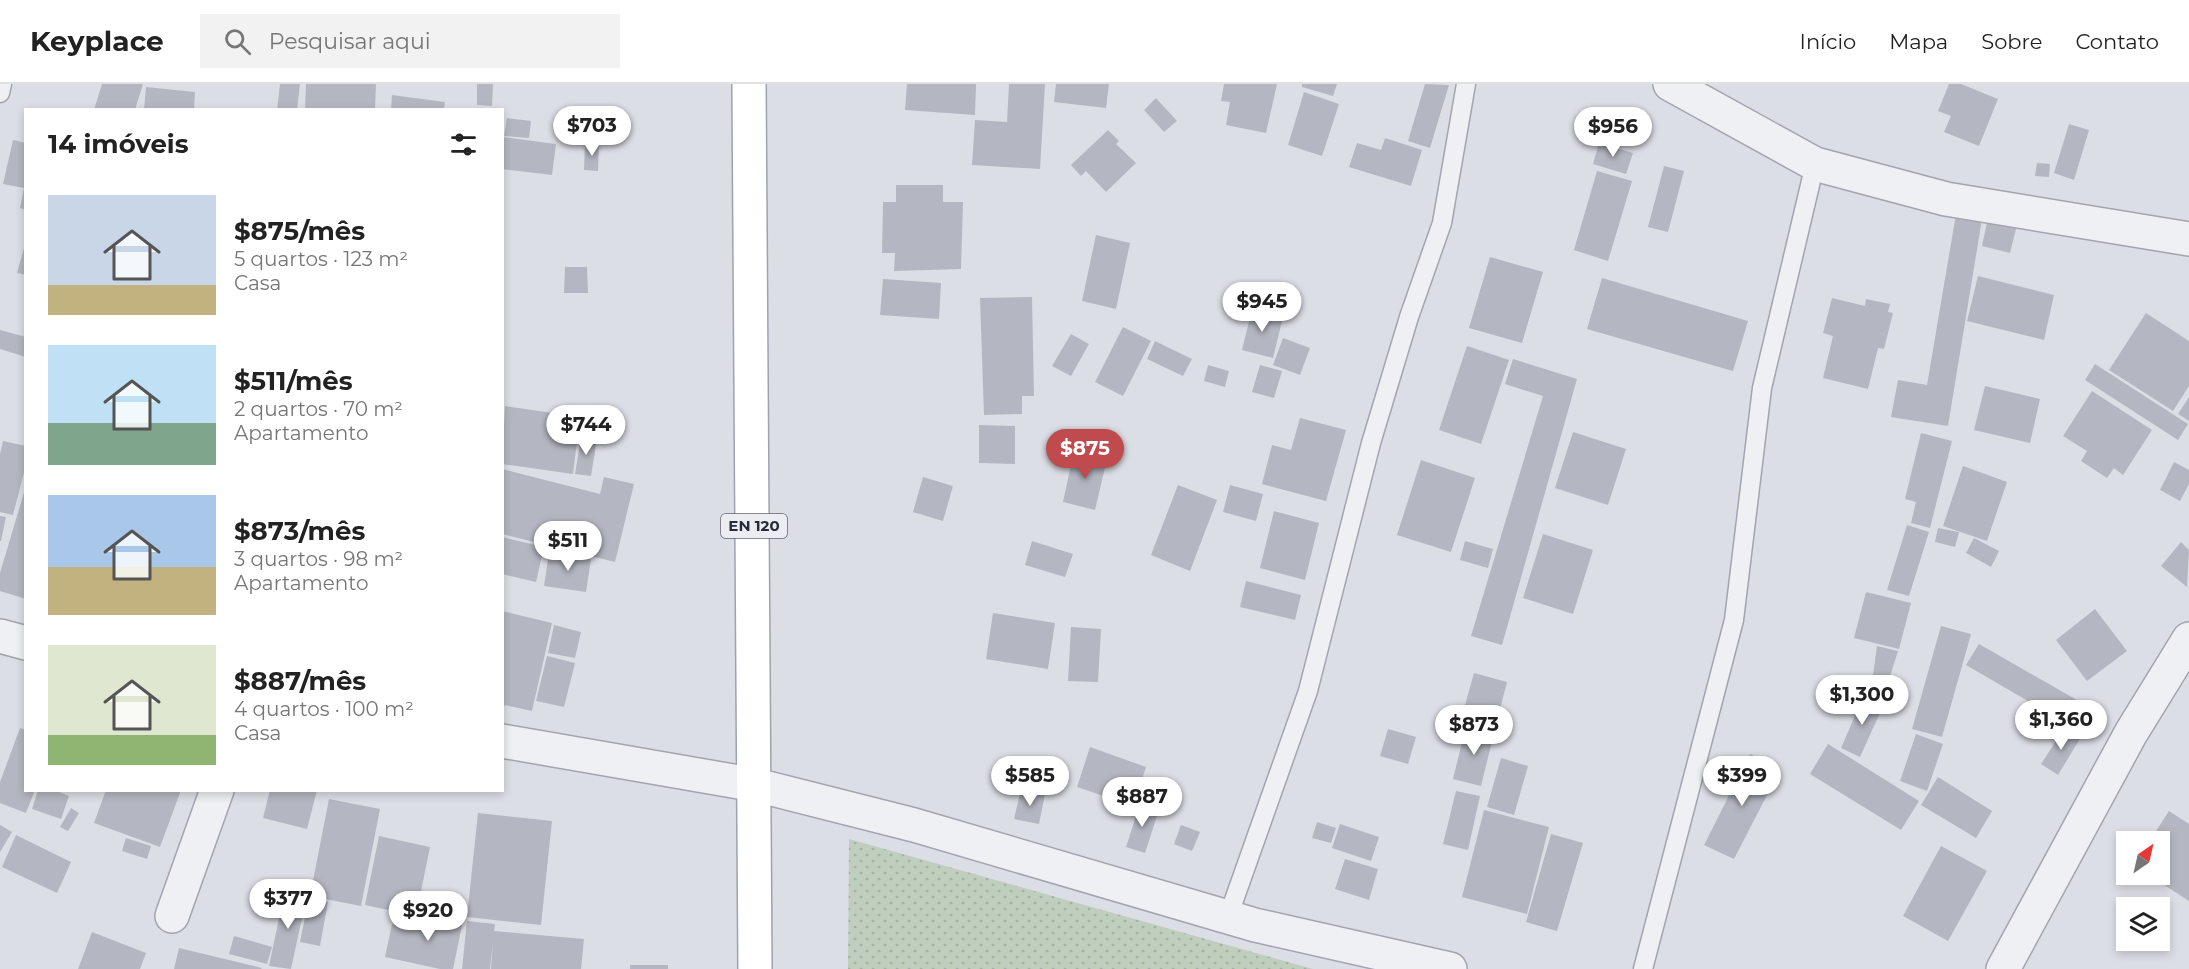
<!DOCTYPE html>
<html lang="pt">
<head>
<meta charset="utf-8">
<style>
  body { margin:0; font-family:Montserrat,sans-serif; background:#f2f2f2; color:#222; height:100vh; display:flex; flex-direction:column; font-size:22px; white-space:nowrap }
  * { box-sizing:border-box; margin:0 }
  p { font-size:20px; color:#767676 }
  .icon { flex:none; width:33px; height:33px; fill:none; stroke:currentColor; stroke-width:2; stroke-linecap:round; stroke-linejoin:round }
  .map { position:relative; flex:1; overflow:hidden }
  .sheet { position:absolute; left:24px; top:24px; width:480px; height:684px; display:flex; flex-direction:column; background:#fff; border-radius:0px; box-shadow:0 3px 9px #0003 }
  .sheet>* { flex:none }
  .needle { width:39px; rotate:34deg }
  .fabs { position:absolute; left:2116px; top:747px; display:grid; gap:12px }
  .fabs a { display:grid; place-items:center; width:54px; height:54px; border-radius:0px; background:#fff; box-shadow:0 3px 9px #0003; font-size:30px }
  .price { position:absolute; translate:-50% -51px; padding:0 14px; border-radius:21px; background:#fff; color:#222; font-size:20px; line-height:39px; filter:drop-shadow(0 2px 3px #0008) }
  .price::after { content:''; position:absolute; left:50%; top:36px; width:18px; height:14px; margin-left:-9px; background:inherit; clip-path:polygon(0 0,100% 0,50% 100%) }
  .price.selected { background:#c04b4e; color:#fff }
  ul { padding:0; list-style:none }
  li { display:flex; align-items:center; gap:18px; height:150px; padding:0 24px }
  li span { display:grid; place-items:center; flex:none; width:168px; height:120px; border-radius:0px; color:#555 }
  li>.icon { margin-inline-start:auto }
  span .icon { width:72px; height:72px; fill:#fffc; stroke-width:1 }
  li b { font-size:26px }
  h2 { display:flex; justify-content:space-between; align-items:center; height:72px; padding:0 24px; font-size:26px }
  header { display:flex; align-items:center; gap:36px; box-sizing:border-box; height:84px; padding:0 30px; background:#fff; border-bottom:2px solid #e0e0e0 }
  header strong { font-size:28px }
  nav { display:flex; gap:33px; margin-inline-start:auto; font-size:21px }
  .search { width:420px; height:54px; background:#f2f2f2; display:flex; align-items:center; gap:15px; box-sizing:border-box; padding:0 21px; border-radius:0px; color:#767676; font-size:22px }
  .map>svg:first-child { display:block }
  .grass { fill:url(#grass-dots) }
  .building { fill:#b4b7c1 }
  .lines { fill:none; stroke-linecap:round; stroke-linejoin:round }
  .service-casing { stroke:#a2a5ae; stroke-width:21 }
  .minor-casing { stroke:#a2a5ae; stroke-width:36 }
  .primary-casing { stroke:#9da2af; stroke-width:36 }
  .service { stroke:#eef0f4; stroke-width:18 }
  .minor { stroke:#eef0f4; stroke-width:33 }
  .primary { stroke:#fff; stroke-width:33 }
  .labels { text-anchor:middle; stroke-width:6; stroke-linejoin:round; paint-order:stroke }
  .shield { fill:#ebedf3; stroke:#626672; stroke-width:1.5 }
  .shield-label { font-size:15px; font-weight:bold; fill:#272c3a }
</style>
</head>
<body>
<header>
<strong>Keyplace</strong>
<div class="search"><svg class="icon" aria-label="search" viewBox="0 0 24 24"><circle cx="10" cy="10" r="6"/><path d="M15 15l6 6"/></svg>Pesquisar aqui</div>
<nav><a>Início</a><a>Mapa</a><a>Sobre</a><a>Contato</a></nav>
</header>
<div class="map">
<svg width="2189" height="885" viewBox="0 0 2189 885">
  <defs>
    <pattern id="grass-dots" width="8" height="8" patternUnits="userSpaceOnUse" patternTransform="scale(1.5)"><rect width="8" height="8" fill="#c0cebe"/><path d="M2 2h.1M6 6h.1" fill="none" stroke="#a5b1a4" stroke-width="1.8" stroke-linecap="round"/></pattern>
  </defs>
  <rect width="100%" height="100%" fill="#dcdee5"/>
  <path class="grass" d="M849,755L1313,885H848Z"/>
  <path class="building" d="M102,0H143L135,26H94Z
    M280,0H300L297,26H277Z
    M306,0H376L375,26H305Z
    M477,0H493L492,22L477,21Z
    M907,0H976L975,31L905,26Z
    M1009,0H1045L1040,85L972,81L975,36L1007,38Z
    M1056,0H1109L1106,24L1054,18Z
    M1224,0H1277L1266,49L1226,41L1230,18L1221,17Z
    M1302,0H1337L1333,12L1302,3Z
    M1425,0L1449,1L1430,64L1408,57Z
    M1949,0H1961L1998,15L1979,62L1944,48L1951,32L1938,27Z
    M146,3L195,8L194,26H144Z
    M1304,8L1339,20L1322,72L1288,61Z
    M392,11L445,18L444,26H391Z
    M1156,14L1177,37L1164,48L1144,26Z
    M566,24L600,30L597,49L563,44Z
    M507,34L531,37L529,54L504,52Z
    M2069,40L2089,46L2074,96L2054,89Z
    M1108,46L1119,57L1116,60L1136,79L1106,108L1086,87L1081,92L1071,81Z
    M502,53L556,60L552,91L502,85Z
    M1385,54L1422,66L1411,102L1349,83L1357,59L1381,66Z
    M13,56L26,59V126L20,124L24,104L3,100Z
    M1599,59L1633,69L1626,90L1593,80Z
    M585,60H599L598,87L584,86Z
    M2037,79L2050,80L2049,93L2035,92Z
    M1664,82L1684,87L1668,148L1648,143Z
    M1597,87L1632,97L1608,177L1574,166Z
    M896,101H943V118H963L961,185L894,187L895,169H882L883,118H896Z
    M1956,130L1982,135L1948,342L1891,333L1898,296L1927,301Z
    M1988,134L2017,141L2010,169L1982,162Z
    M1096,151L1130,159L1116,225L1082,217Z
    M26,157V191L17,189Z
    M1490,173L1543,188L1522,259L1469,244Z
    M565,183H587L588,209H564Z
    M1978,192L2054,211L2044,256L1967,237Z
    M1602,194L1748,237L1733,287L1587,245Z
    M883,195L941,199L939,235L880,231Z
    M1032,213L1034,312H1022V330L984,331L980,214Z
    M1832,214L1865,222L1866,215L1890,220L1888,228L1893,229L1884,265L1878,264L1868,305L1823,294L1833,252L1823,249Z
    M1252,225L1283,233L1273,274L1242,266Z
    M2146,229L2189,257V302L2173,327L2109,286Z
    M1123,243L1151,257L1123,312L1095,298Z
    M0,246L26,253V273L0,265Z
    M1071,250L1089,260L1071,292L1052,282Z
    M1283,254L1310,264L1300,291L1273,281Z
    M1155,257L1192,275L1183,292L1147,275Z
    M1467,262L1509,276L1481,360L1439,346Z
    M1513,275L1577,295L1502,561L1471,552L1543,312L1505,300Z
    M2095,280L2188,340L2178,356L2085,296Z
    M1208,281L1229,287L1225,303L1204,297Z
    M1260,281L1282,287L1274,314L1252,308Z
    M1985,302L2040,315L2030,359L1974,346Z
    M2092,307L2152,346L2123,391L2114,384L2107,394L2081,377L2087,367L2063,352Z
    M2189,313V337L2178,330Z
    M505,322L580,333L573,390L502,380Z
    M1300,334L1346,346L1326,417L1262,400L1272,361L1291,366Z
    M979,341L1015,342V380L979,379Z
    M1573,348L1626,365L1608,421L1555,404Z
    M1921,349L1952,357L1930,444L1911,439L1916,418L1905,415Z
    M581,353L597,355L591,392L575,390Z
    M3,357L26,362V381L13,431L0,428V370Z
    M1074,367L1107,375L1095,426L1063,418Z
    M1421,376L1475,394L1451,468L1397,451Z
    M2174,378L2189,386V400L2180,417L2160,406Z
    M1963,382L2007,398L1987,457L1943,442Z
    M502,385L600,410L604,393L634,400L615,478L502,450Z
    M923,393L953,402L943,437L913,428Z
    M1178,401L1217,416L1190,487L1151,471Z
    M1230,401L1263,410L1256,437L1223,428Z
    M26,402V515L0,507V489Z
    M1274,427L1319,439L1305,496L1260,484Z
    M0,432L6,433L1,457H0Z
    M1907,441L1929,448L1909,512L1887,506Z
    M1938,444L1959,448L1955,463L1935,458Z
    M1543,450L1593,466L1573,530L1523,514Z
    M502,453L544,463L536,498L502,490Z
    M1974,454L1999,467L1991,483L1966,469Z
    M1032,457L1073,470L1065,493L1025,481Z
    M1465,457L1493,465L1488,484L1460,476Z
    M2181,458L2189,466L2187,503L2161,482Z
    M549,469L591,475L586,508L544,502Z
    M1246,497L1301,511L1295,536L1240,523Z
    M1866,508L1911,519L1899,565L1854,554Z
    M2095,525L2127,567L2087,597L2056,556Z
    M502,527L552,539L532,627L505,621L502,628Z
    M993,529L1055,539L1048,585L986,575Z
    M554,541L581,548L575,574L548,569Z
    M1941,542L1971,550L1942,653L1912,645Z
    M1071,543L1101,545L1098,598L1068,597Z
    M1979,560L2096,627L2083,649L1966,581Z
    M1877,562L1898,567L1887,602L1872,598Z
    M547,572L575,579L564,623L536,617Z
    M1474,589L1507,598L1494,648L1460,639Z
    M1864,611L1884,620L1860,673L1841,664Z
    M1466,642L1494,649L1481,702L1453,695Z
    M2065,643L2081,653L2058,691L2041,680Z
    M20,644L26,646V706H35L26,729L0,719V698Z
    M1388,645L1416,653L1408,680L1380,672Z
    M1916,650L1943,660L1927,707L1900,697Z
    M1828,660L1919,717L1901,746L1810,690Z
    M1090,663L1146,683L1133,722L1077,703Z
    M1750,670L1780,686L1734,775L1704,761Z
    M1501,674L1528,682L1514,731L1487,723Z
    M1938,693L1992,727L1976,754L1921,721Z
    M1021,705L1045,710L1039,740L1014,735Z
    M38,706H54L69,712L61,735L32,725Z
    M106,706H181L160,763L94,739Z
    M270,706H317L307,745L263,734Z
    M1456,707L1480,712L1468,766L1443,760Z
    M329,715L380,725L361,822L310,812Z
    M1140,720L1159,726L1145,769L1126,763Z
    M71,724L79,729L68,747L60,743Z
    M1484,726L1549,743L1527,830L1462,813Z
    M2169,727L2189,740V817L2147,790H2160V758H2149Z
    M478,729L552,737L541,841L467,833Z
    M1317,738L1336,744L1331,759L1312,754Z
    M1340,740L1379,753L1371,777L1332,764Z
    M0,741L12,748L0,768Z
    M1181,741L1200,748L1192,767L1174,760Z
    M1551,750L1583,759L1557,847L1526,838Z
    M16,751L71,778L57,809L2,783Z
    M379,752L430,763L416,832L365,821Z
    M126,754L151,762L147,775L122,767Z
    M1941,762L1987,787L1948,857L1903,832Z
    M1345,775L1378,785L1369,816L1335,805Z
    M285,806L307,811L291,885L269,882Z
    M309,814L328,818L320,862L300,858Z
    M433,825L464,832L453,885H440L385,873L392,840L428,847Z
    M467,837L495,840L494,847L584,855L581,885H491L493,857L490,885H462Z
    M92,848L146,869L140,885H78Z
    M234,852L272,863L267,880L229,870Z
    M179,864L262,884L261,885H174Z
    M630,881H668V885H630Z"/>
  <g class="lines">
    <defs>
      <path id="service" d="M0,9L2,0
        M1228,833L1308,607L1371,359L1409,233L1442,139L1466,0
        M1643,885L1734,536L1762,304L1815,80"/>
      <path id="minor" d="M1670,0L1815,80L1946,115L2189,155
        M0,552L26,559
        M502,657L756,701L914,741L1255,841L1450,885
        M172,832L217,706
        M2003,885L2131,649L2189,555"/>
      <path id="primary" d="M749,0L755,885"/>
    </defs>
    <use href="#service" class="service-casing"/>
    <use href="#minor" class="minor-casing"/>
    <use href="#primary" class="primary-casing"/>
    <use href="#service" class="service"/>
    <use href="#minor" class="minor"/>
    <use href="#primary" class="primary"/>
  </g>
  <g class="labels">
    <rect class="shield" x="721" y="430" width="66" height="24" rx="4.5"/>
    <g class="shield-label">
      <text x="754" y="447">EN 120</text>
    </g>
  </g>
</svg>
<div class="fabs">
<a><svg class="needle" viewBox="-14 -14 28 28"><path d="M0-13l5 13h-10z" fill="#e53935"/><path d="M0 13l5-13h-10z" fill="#767676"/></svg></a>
<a><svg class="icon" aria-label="layers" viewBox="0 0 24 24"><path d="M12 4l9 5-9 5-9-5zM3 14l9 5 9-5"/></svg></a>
</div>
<b class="price" style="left:592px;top:73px">$703</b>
<b class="price" style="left:1613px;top:74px">$956</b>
<b class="price" style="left:1262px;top:249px">$945</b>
<b class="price" style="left:586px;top:372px">$744</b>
<b class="price selected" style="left:1085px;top:396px">$875</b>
<b class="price" style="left:568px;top:488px">$511</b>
<b class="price" style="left:1862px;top:642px">$1,300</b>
<b class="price" style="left:2061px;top:667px">$1,360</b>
<b class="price" style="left:1474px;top:672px">$873</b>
<b class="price" style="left:1030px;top:723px">$585</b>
<b class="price" style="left:1742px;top:723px">$399</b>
<b class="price" style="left:1142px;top:744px">$887</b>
<b class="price" style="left:288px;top:846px">$377</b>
<b class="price" style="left:428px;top:858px">$920</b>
<section class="sheet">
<h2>14 imóveis<svg class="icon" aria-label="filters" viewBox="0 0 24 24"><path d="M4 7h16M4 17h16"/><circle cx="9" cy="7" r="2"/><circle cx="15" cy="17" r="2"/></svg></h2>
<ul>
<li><span style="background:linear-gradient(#c9d6e8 75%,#c2b280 0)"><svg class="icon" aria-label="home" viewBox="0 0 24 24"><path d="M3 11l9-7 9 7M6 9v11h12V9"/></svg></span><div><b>$875/mês</b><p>5 quartos · 123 m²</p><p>Casa</p></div></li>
<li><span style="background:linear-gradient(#bfe0f5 65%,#7fa58c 0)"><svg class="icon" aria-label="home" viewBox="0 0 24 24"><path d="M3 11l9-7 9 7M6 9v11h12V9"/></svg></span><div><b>$511/mês</b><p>2 quartos · 70 m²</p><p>Apartamento</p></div></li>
<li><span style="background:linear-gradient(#a9c7e8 60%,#c2b280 0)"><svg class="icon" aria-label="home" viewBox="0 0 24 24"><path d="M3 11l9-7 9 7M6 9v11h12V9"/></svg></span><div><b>$873/mês</b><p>3 quartos · 98 m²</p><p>Apartamento</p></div></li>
<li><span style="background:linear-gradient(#dfe7d0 75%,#8fb573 0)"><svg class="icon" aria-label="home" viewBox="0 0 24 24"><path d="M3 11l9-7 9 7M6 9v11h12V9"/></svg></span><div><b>$887/mês</b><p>4 quartos · 100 m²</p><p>Casa</p></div></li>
</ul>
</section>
</div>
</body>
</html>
